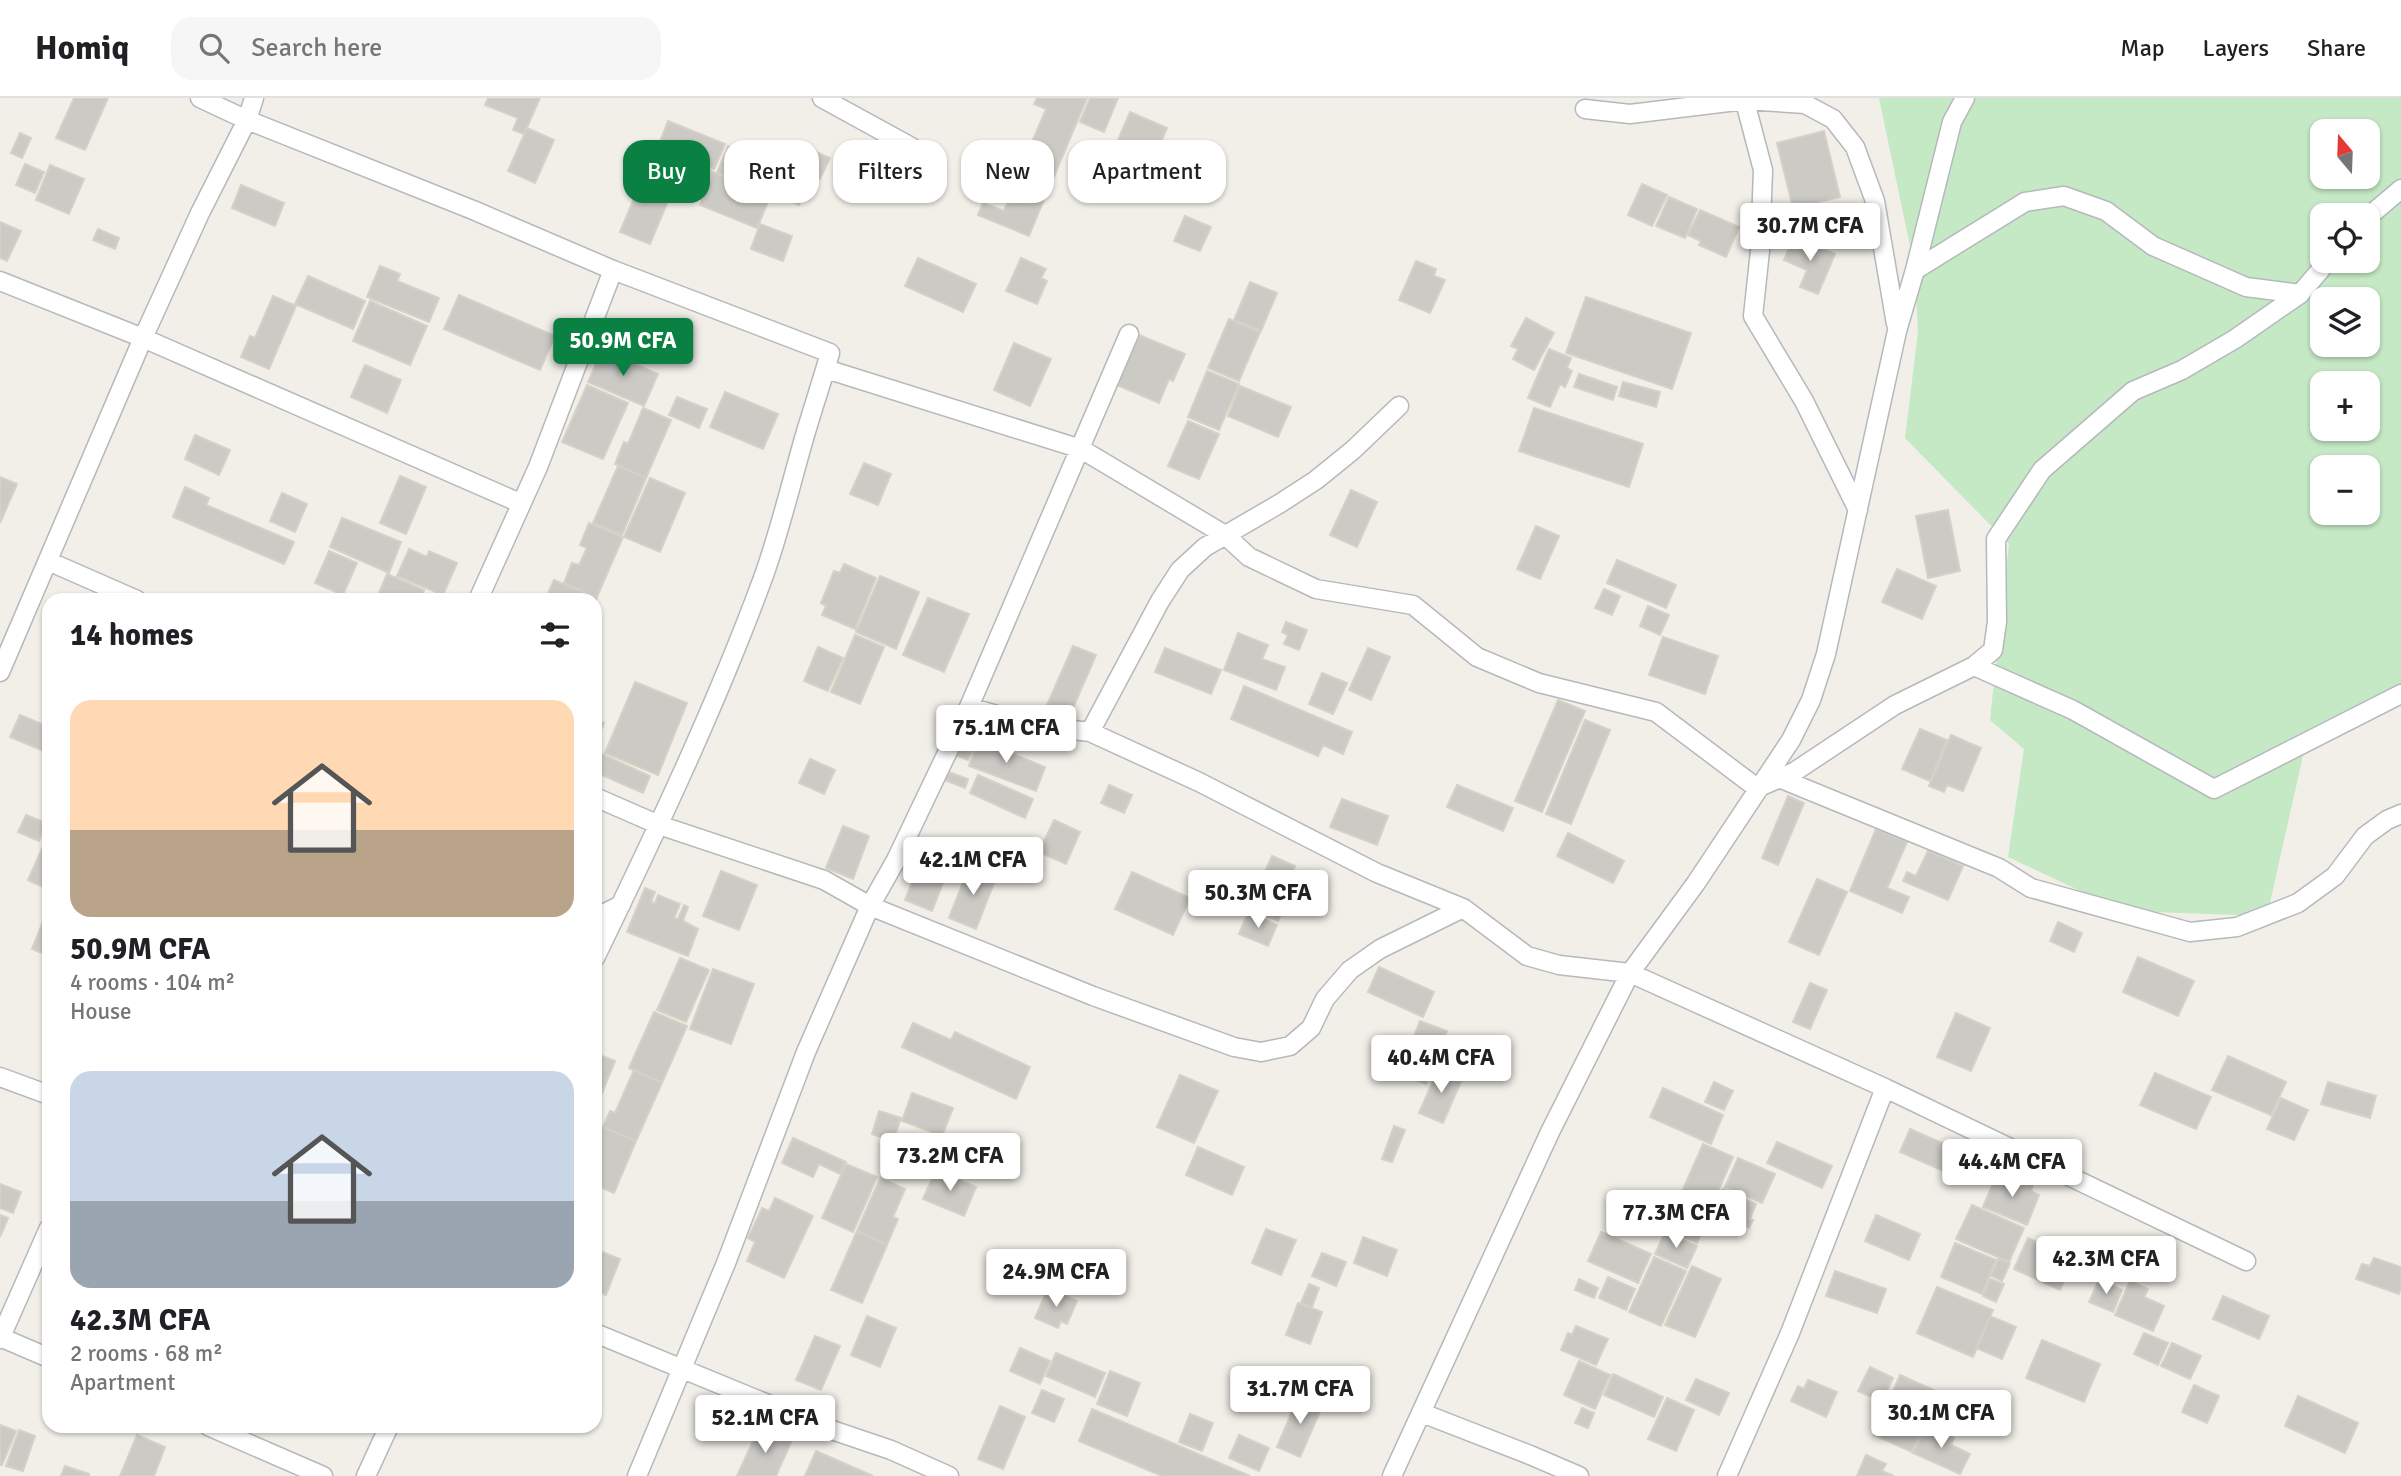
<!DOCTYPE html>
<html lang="en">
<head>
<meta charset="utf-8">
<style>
  body { margin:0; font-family:Signika,sans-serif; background:#f6f6f6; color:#202124; height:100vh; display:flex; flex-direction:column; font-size:26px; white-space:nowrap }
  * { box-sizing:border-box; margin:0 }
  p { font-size:23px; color:#757577 }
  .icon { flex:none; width:38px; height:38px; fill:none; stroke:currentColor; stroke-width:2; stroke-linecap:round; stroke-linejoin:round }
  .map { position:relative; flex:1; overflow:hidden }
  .panel { position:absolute; left:42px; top:495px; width:560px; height:840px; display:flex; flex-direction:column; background:#fff; border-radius:21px; box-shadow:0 2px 5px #0004 }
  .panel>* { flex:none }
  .guide { position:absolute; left:623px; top:42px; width:665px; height:63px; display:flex; gap:14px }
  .needle { width:46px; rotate:341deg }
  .tools { position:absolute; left:2310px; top:21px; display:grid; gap:14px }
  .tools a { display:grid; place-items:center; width:70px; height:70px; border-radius:14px; background:#fff; box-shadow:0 2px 5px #0004; font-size:35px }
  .price { position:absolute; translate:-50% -60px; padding:0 16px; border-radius:7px; background:#fff; color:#222; font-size:23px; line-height:46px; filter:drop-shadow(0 2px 4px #0008) }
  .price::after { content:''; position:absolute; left:50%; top:42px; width:21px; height:16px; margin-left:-10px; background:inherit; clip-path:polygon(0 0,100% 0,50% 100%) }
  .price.on { background:#0b8043; color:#fff }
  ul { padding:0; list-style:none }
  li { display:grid; align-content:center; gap:14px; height:371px; padding:0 28px }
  li span { display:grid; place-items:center; height:217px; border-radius:21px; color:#555 }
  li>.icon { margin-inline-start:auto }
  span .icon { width:126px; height:126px; fill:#fffc; stroke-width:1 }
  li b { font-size:30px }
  h2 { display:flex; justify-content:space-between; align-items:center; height:84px; padding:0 28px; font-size:30px }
  .chip { padding:0 24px; border-radius:21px; background:#fff; box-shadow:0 2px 5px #0004; font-size:24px; line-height:63px }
  .chip.on { background:#0b8043; color:#fff }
  header { display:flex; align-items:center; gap:42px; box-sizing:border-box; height:98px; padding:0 35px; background:#fff; border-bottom:2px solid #e0e0e0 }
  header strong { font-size:33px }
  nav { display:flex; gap:38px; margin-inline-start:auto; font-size:24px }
  .search { width:490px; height:63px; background:#f6f6f6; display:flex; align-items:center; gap:18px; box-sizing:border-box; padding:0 24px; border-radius:21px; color:#757577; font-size:26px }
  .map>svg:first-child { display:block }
  .green { fill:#c5e8c5; fill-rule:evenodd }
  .building { fill:#cccac5; stroke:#d6d1c6; stroke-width:2 }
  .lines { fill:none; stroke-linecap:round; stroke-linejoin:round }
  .minor-casing { stroke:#b5b8bc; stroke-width:21 }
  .minor { stroke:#fff; stroke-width:18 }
</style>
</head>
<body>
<header>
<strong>Homiq</strong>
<div class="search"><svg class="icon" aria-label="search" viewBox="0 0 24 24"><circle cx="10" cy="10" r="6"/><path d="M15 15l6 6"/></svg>Search here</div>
<nav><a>Map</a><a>Layers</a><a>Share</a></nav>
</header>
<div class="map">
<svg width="2401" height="1378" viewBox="0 0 2401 1378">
  <rect width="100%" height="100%" fill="#f1efe8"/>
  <path class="green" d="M1879,0H2401V592L2309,631L2267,818L2123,813L2008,759L2024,651L1990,622L2009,446L1905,340L1918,234L1915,172ZM2322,33H2368V79H2322ZM2322,117H2368V163H2322ZM2322,201H2368V247H2322ZM2322,285H2368V331H2322ZM2322,369H2368V415H2322Z"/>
  <path class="building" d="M74,0H108L85,52L56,40Z
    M488,0H540L524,36L513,32L518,20L485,7Z
    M1037,0H1087L1053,81L1022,68L1046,11L1034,6Z
    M1090,0H1118L1104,34L1080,24Z
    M1130,14L1167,30L1155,58L1118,42Z
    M668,23L725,46L714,71L658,49Z
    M527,30L554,42L535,85L508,73Z
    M1824,33L1840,99L1793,110L1777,45Z
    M20,35L31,40L22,60L11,55Z
    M798,46L830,60L820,81L788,68Z
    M728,48L768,64L758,90L717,75Z
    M656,51L711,73L700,101L644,79Z
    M997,61L1020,70L1017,77L995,68Z
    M25,66L44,74L35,95L16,87Z
    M50,67L84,81L69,116L36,102Z
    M1022,69L1052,82L1029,138L978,117L983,105L1004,113Z
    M786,71L811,82L799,107L775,96Z
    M713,74L771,97L757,130L700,107Z
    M641,84L671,96L650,146L620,134Z
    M1642,86L1667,97L1652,128L1628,117Z
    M241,87L284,105L275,128L232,110Z
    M1669,99L1697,111L1685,140L1656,128Z
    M1700,112L1739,129L1726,159L1699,147L1701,143L1688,137Z
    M1185,118L1211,129L1200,153L1174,143Z
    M0,124L21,133L7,163L0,160Z
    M760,126L792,138L783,163L751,151Z
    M98,131L119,140L115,151L93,142Z
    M1794,139L1835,156L1818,196L1800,189L1807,172L1784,162Z
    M918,160L976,186L963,214L905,188Z
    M1021,160L1046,171L1041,180L1047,183L1037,206L1006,193Z
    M1416,163L1436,171L1434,178L1445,182L1430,215L1399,202Z
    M380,168L400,176L397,183L439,200L429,224L367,199Z
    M308,178L365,203L353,231L295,206Z
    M1250,184L1277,195L1261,233L1234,222Z
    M459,197L555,238L540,272L444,231Z
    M273,198L296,208L269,271L241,259L250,238L255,240Z
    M1586,199L1691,235L1672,291L1566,255Z
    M370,203L427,228L410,267L353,243Z
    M1526,220L1554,235L1534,272L1513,261L1518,251L1511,248Z
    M1229,221L1260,234L1239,283L1208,270Z
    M1139,237L1185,256L1173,283L1169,281L1159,305L1117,287Z
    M1014,245L1051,261L1030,308L994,292Z
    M1549,251L1571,260L1567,270L1572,273L1565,289L1560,286L1550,309L1528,300Z
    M602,252L658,276L644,308L588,284Z
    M365,267L401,282L387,315L351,299Z
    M1207,273L1239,286L1219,332L1188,319Z
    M1579,276L1617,289L1613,302L1574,289Z
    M1623,284L1660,294L1656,309L1619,298Z
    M587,287L628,305L603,361L562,344Z
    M1240,288L1291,309L1278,339L1228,318Z
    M725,294L778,316L763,351L710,329Z
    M677,299L707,311L699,330L669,317Z
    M643,310L671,322L646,380L615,366L624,344L628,346Z
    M1534,310L1643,346L1629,389L1519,353Z
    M1188,323L1219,336L1199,381L1168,368Z
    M195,337L230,352L219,377L185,361Z
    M864,365L891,376L878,407L850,396Z
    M618,368L646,380L622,437L593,425Z
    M400,378L426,389L406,436L380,425Z
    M0,379L17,386L0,425Z
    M650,380L685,395L660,454L624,439Z
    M185,389L209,400L206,407L294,444L284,466L173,419Z
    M1351,392L1377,404L1357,449L1330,437Z
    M282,395L307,406L295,434L270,423Z
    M1948,412L1960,473L1928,480L1916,418Z
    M342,420L401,444L389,475L330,449Z
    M589,425L623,439L597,499L564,485L572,465L579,467L587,450L580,447Z
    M1536,428L1559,438L1540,481L1517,471Z
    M409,451L427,459L429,453L457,465L443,497L397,478Z
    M329,453L357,465L343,497L315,485Z
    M1617,462L1676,487L1666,510L1607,485Z
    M844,466L876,480L855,531L822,517L826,508L821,505L834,473L840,475Z
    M1897,471L1936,488L1922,521L1882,504Z
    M387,476L424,492L420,502H376Z
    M880,478L919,494L896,551L856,534Z
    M554,482L597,500L595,504L545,502Z
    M1604,491L1620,498L1612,517L1595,510Z
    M928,500L969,516L944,574L903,557Z
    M1648,508L1669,517L1660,537L1640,528Z
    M1286,524L1307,532L1299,552L1284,546L1288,537L1282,534Z
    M1238,535L1268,547L1262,561L1285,569L1276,592L1224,572Z
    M855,537L884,549L860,606L831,594Z
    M1663,539L1718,558L1705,596L1649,577Z
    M1073,548L1096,557L1070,617L1047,607Z
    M818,549L843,560L828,593L804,583Z
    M1165,550L1221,572L1211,596L1155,574Z
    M1368,550L1390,559L1371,602L1349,592Z
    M1322,575L1347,585L1333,616L1309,606Z
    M635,584L687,605L658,677L605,655Z
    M1244,588L1352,634L1343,656L1323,647L1318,658L1231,621Z
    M1558,602L1585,613L1542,714L1515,703Z
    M20,617L49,629V647L46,654L10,639Z
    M595,621L604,625L595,646Z
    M1585,622L1610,632L1571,726L1546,716Z
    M964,626L980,632L976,642L960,636Z
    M1920,631L1947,642L1930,683L1902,671Z
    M1951,637L1981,650L1963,693L1947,687L1944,694L1929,688Z
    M979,641L1002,650L1005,643L1014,646L1010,655L1045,669L1036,693L969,668Z
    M957,647L972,653L968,662L953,656Z
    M595,653L650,678L643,695L595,674Z
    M810,661L835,672L824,696L799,685Z
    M946,673L968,681L965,690L942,681Z
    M978,677L1033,701L1025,720L970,695Z
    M1109,687L1132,697L1124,715L1101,705Z
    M1457,687L1513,710L1503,733L1447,709Z
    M1788,698L1804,705L1778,767L1762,760Z
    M1342,701L1388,718L1377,747L1330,729Z
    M26,717L49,726V735L43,733L39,743L18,734Z
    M1054,722L1080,734L1066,766L1039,754Z
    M843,728L869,738L853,781L826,770Z
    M1876,731L1907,744L1887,790L1909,799L1902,815L1850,793Z
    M1568,735L1624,763L1613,785L1557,758Z
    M48,737L49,738V792L28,782Z
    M926,749L953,759L932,813L905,802Z
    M1928,753L1963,768L1948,802L1903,783L1907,774L1916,778Z
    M1272,758L1295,768L1284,794L1290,796L1278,823L1249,810Z
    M970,766L997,777L976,831L949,820Z
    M721,773L757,787L739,832L703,818Z
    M1132,774L1190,800L1173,837L1115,811Z
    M1817,781L1847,794L1819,857L1789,844Z
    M645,790L655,794L651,804L655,805L658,797L680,806L674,820L678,821L684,807L688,809L683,823L698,831L688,858L627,834Z
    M49,808V858L32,851Z
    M1248,815L1277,827L1268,848L1239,836Z
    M2058,824L2082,835L2074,854L2050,843Z
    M2138,859L2194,883L2178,918L2123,894Z
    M680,860L709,872L686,924L657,912Z
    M1379,869L1434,894L1423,919L1368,894Z
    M713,871L754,886L731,946L690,931Z
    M1810,885L1827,892L1810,931L1793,924Z
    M654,914L687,928L662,985L629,970Z
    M1956,915L1990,930L1971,973L1937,959Z
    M1420,923L1447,933L1426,986L1399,976Z
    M913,925L951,942L955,934L1030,969L1016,1001L902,949Z
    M595,955L615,963L595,1012Z
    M2228,958L2286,984L2271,1017L2212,992Z
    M1439,969L1463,979L1443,1025L1419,1015Z
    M634,972L662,985L636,1043L603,1029L610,1013L615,1015Z
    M2155,975L2211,999L2196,1031L2140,1007Z
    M1180,977L1218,993L1194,1045L1157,1029Z
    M1714,984L1733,993L1724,1012L1705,1004Z
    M2328,984L2376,998L2370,1020L2321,1006Z
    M1663,990L1723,1017L1711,1046L1650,1019Z
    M912,995L953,1010L942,1038L902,1023Z
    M2281,1000L2308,1012L2294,1042L2267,1031Z
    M879,1013L901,1020L893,1043L872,1036Z
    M1394,1028L1405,1032L1392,1064L1382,1061Z
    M603,1029L636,1043L614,1095L595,1087V1048Z
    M1910,1031L1958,1052L1948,1075L1900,1054Z
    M793,1040L846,1064L840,1076L819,1066L813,1079L782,1065Z
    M1777,1044L1832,1068L1822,1090L1767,1065Z
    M1703,1046L1733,1059L1710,1112L1680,1098Z
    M1198,1049L1244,1069L1232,1097L1186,1077Z
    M1738,1060L1775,1076L1762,1105L1725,1089Z
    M846,1066L877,1079L853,1134L822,1120Z
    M936,1072L976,1089L964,1118L923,1101Z
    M2004,1075L2033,1087L2031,1093L2039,1097L2027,1127L1983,1109L1996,1078L2002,1081Z
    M880,1080L905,1091L893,1119L898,1121L887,1147L857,1133Z
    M0,1086L21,1094L13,1115L0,1110Z
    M1723,1091L1756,1106L1750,1121L1753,1122L1749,1130L1713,1113Z
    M775,1100L813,1118L784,1180L747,1163L755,1144L748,1140L762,1110L769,1113Z
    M1679,1102L1710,1116L1697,1145L1666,1131Z
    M1972,1107L2024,1130L2009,1164L1956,1141Z
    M0,1117L8,1120L0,1139Z
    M1876,1117L1920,1136L1909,1162L1865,1143Z
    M1266,1131L1296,1142L1281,1177L1252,1165Z
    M857,1133L887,1147L862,1205L831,1192Z
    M1601,1134L1651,1156L1638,1185L1588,1163Z
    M1665,1134L1697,1148L1687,1170L1655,1156Z
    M1363,1139L1397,1152L1387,1178L1354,1165Z
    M2028,1140L2074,1160L2060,1192L2014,1171Z
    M1955,1145L1996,1162L1982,1196L1941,1179Z
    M595,1151L620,1161L606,1197L595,1193Z
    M1322,1155L1346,1164L1336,1188L1312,1178Z
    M1654,1159L1686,1173L1661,1228L1629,1214Z
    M2374,1160L2401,1169V1190L2399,1196L2356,1181L2362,1166L2370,1168Z
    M1998,1161L2010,1165L2002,1183L1991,1178Z
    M1692,1168L1721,1181L1695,1239L1665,1227Z
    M1835,1173L1886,1191L1877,1215L1826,1198Z
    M1608,1179L1635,1191L1626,1212L1599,1200Z
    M1579,1181L1598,1190L1594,1200L1575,1192Z
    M1990,1181L2004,1186L1996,1204L1983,1198Z
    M2099,1182L2122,1192L2113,1214L2089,1204Z
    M2130,1183L2148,1191L2144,1199L2164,1208L2153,1233L2115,1217Z
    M1309,1186L1319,1190L1312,1209L1301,1205Z
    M1937,1189L1993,1212L1973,1259L1917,1235Z
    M1048,1190L1077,1203L1067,1226L1061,1223L1058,1230L1035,1220Z
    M2223,1198L2269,1218L2259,1241L2213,1221Z
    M1298,1205L1322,1214L1310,1246L1286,1237Z
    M867,1218L896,1230L880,1269L851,1257Z
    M1990,1218L2016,1229L2002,1261L1976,1250Z
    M1576,1228L1608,1241L1596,1267L1561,1252L1568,1235L1572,1237Z
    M2144,1235L2168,1245L2158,1267L2134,1256Z
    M815,1238L840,1248L821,1292L796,1282Z
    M2042,1242L2100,1266L2084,1304L2026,1280Z
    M2172,1245L2201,1258L2190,1281L2161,1268Z
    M1020,1250L1050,1263L1040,1286L1010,1273Z
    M1056,1255L1105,1275L1095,1299L1046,1278Z
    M1579,1263L1610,1277L1595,1311L1564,1297Z
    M1870,1269L1893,1280L1882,1304L1858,1293Z
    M1110,1273L1140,1285L1127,1318L1097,1306Z
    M1613,1276L1663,1299L1654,1319L1604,1297Z
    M1900,1277L1938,1294L1912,1354L1874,1337Z
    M1696,1281L1729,1295L1719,1317L1686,1302Z
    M1808,1282L1837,1294L1826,1319L1791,1303L1798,1288L1804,1291Z
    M2194,1287L2219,1298L2207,1325L2182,1314Z
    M1042,1292L1064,1301L1054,1324L1032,1315Z
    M1299,1297L1323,1307L1300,1359L1277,1349Z
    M2298,1298L2358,1325L2345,1355L2285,1328Z
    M1667,1300L1694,1312L1676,1353L1648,1341Z
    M1000,1308L1025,1319L1003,1371L978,1361Z
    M1582,1310L1594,1315L1588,1330L1575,1325Z
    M1092,1311L1250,1378H1162L1079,1343Z
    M1190,1316L1213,1325L1202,1353L1179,1344Z
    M0,1327L16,1333L2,1367H0Z
    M1926,1328L1954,1340L1951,1347L1970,1356L1960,1376L1913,1355Z
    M759,1330L791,1344L776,1378H737Z
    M19,1332L35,1338L23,1373L6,1368Z
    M137,1337L165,1349L154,1378H120Z
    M1239,1337L1269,1350L1259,1373L1229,1360Z
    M816,1353L873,1378H805Z
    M1866,1357L1886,1366L1882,1373L1894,1378H1857Z
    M65,1368L89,1376V1378H61Z"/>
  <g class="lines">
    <defs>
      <path id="minor" d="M200,0L247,22L473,112L613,172L830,255C822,283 813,310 805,337C791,385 780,433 763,480C715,610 655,736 595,860
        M822,0L913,50
        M1744,0L1763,72L1760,153L1753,218L1804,303L1858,412
        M1585,11L1630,16L1745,2L1805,6L1833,21L1855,49L1875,103L1896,226
        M2368,119L2401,91
        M1915,172L2025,104L2064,98L2106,113L2153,148L2246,189L2300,196
        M0,183L143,240L520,405
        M826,271L1081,351L1225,437L1249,459L1316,491L1413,507L1477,559L1539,585L1656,614L1757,690L1794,674L1895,607L1974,568L1993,552L1997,524L1996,441L2042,372L2133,293L2182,272L2235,241L2300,196L2328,163
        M48,463L137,502
        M478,502L538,369L613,172
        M1974,568L2073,612L2214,691L2401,596
        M0,574L143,240L200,115L247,22L254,0
        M969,609L1031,627L1090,634L1199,684L1377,775L1463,810L1527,858L1559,867L1630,875L1885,990L2246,1163
        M1090,634L1160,503L1180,472L1205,449L1279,406L1316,382L1353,352L1399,308
        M1779,680L1999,770L2031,790L2190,834L2237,829L2298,805L2335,778L2365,738L2387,722L2401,716
        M595,699L659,727L824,782L870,808L1093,898L1234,949L1261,954L1290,948L1311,930L1325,901L1350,872L1380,851L1463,810
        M595,820L621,807
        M0,979L49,997
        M595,1235L826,1330L891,1352L949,1378
        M0,1239L49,1260
        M0,1241L49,1130
        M1422,1315L1530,1357L1579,1378
        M208,1328L323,1378
        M366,1378L389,1328
        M637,1378L726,1165L806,954L870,808L896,762L969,609L1129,236
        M1392,1378L1550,1034L1630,875L1696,785L1791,642L1811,602L1826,556L1897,233L1915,172L1952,24L1965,0
        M1727,1378L1790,1235L1885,990"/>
    </defs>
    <use href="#minor" class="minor-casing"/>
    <use href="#minor" class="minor"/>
  </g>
</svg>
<div class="tools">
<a><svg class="needle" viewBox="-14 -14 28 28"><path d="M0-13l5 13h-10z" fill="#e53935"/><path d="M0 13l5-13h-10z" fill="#757577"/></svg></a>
<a><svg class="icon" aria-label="locate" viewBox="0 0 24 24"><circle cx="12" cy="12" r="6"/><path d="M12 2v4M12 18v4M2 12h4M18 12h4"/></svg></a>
<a><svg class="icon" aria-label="layers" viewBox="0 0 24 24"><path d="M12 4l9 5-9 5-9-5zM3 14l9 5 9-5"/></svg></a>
<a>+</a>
<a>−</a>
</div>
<b class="price" style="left:1810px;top:165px">30.7M CFA</b>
<b class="price on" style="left:623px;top:280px">50.9M CFA</b>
<b class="price" style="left:1006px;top:667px">75.1M CFA</b>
<b class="price" style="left:973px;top:799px">42.1M CFA</b>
<b class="price" style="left:1258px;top:832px">50.3M CFA</b>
<b class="price" style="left:1441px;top:997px">40.4M CFA</b>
<b class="price" style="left:950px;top:1095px">73.2M CFA</b>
<b class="price" style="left:2012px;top:1101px">44.4M CFA</b>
<b class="price" style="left:1676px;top:1152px">77.3M CFA</b>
<b class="price" style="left:2106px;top:1198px">42.3M CFA</b>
<b class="price" style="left:1056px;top:1211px">24.9M CFA</b>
<b class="price" style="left:1300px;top:1328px">31.7M CFA</b>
<b class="price" style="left:1941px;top:1352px">30.1M CFA</b>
<b class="price" style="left:765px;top:1357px">52.1M CFA</b>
<div class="guide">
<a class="chip on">Buy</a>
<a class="chip">Rent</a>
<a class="chip">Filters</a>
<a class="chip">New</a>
<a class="chip">Apartment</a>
</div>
<section class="panel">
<h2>14 homes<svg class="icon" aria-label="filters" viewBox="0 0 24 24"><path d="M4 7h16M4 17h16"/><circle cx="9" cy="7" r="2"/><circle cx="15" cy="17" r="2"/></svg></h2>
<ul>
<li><span style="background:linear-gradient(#ffd9b3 60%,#b9a48a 0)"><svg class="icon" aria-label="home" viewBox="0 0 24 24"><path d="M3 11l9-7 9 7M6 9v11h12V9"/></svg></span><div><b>50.9M CFA</b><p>4 rooms · 104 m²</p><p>House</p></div></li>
<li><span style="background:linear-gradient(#c9d6e8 60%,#9aa5b1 0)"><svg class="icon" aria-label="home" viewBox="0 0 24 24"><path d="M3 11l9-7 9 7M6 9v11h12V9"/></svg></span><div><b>42.3M CFA</b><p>2 rooms · 68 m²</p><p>Apartment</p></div></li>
</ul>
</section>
</div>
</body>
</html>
